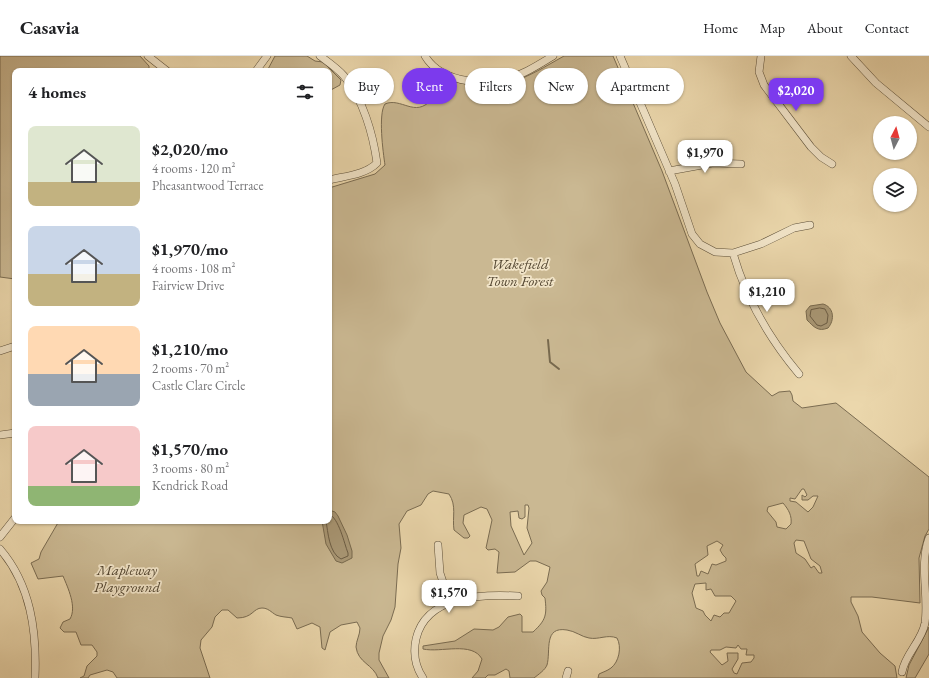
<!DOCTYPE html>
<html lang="en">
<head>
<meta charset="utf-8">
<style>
  body { margin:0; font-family:"EB Garamond",serif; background:#f2f2f2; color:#202124; height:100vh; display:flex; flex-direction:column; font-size:15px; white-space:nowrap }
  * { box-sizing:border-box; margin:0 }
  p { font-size:13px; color:#757577 }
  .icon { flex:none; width:22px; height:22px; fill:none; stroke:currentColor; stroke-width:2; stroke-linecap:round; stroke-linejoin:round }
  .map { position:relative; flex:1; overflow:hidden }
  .details { position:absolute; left:12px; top:12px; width:320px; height:456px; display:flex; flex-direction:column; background:#fff; border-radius:8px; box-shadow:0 1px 3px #0004 }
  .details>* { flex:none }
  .top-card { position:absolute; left:344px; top:12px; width:380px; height:36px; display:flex; gap:8px }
  .needle { width:26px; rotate:6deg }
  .fabs { position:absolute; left:873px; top:60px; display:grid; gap:8px }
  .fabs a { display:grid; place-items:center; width:44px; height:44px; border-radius:50%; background:#fff; box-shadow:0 1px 3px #0004; font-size:20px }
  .price { position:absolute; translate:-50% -34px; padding:0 9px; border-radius:8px; background:#fff; color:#222; font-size:13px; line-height:26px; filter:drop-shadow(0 1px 2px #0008) }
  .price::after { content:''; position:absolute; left:50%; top:24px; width:12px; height:9px; margin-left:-6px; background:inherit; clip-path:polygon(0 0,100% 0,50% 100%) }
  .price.current { background:#7c3aed; color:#fff }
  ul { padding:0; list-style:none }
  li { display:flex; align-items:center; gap:12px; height:100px; padding:0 16px }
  li span { display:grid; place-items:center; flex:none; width:112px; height:80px; border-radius:8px; color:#555 }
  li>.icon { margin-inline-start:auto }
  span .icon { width:48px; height:48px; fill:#fffc; stroke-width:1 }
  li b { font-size:17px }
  h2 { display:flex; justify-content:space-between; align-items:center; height:48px; padding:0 16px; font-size:17px }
  .pill { padding:0 14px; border-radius:18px; background:#fff; box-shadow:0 1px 3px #0004; font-size:14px; line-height:36px }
  .pill.current { background:#7c3aed; color:#fff }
  header { display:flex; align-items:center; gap:24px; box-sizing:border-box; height:56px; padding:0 20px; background:#fff; border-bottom:1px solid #e0e0e0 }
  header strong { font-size:19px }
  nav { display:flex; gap:22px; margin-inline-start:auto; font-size:14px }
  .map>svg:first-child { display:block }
  .green { fill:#cab892; stroke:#7a6c52; fill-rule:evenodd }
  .water { fill:#a97; stroke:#77694e }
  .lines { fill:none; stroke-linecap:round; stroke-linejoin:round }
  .shore { stroke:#6a5c44; stroke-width:1 }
  .stream { stroke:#77694e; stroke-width:2 }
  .minor-casing { stroke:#5b4e38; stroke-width:8 }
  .minor { stroke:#f2e5c9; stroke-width:7 }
  .labels { text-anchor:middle; stroke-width:3.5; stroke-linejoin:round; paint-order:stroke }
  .park-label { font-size:15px; font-style:italic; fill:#534631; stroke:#f2e5c9 }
</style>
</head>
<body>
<header>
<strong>Casavia</strong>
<nav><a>Home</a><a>Map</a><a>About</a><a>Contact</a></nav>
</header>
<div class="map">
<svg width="929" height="622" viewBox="0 0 929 622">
  <rect width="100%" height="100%" fill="#ebd7ac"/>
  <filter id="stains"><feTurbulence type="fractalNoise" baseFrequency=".005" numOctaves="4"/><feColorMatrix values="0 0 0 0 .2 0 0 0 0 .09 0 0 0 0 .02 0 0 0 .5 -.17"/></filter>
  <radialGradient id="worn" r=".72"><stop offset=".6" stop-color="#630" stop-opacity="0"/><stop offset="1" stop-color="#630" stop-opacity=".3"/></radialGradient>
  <path class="green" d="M0,0H140L149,10V15H15V223L0,221Z
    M275,0H307L315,5L323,6L341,24L340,29L329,35V15H267Z
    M564,0H613L662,115L707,236L720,267L746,316L772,340L779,336L790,335L792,339L793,345L802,352L836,347L929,421V473L925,480L919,502L920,547L872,541H851V546L858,560L862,576L880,597L895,610L897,622H598L599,618C603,616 607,615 611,612C619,606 622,591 617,582C607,578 599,584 589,582C582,581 575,575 567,574C543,570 551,595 547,609C545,614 539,618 534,622H510L509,615L506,613L495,619H488L485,622H472L478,615L482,603C472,585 441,597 423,593V590L455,585L474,573L493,574L499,571L508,561L520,558L522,560V576H533C546,564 547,559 545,542L542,539L541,535L547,526L550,511L536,505H530L515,516L497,517L499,496L495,493L488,494L486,492L492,464L487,453L481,451L464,459L463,467L470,480L468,482H464L454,474C452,461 457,450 449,438L433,435L428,438L421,449L407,455L399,468L401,492L398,508L395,551L391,564L383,580L379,597V604L389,622H378C373,608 358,607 356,591C356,585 360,579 360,572L357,566L341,569L330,576L325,594L322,592L320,571L312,567L297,573L292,562C287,561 281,561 276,559C271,556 268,552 262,552C253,552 253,562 237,562L228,554H222L215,561L212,571L201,584L200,592L210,622H117L113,616L107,614L90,619L88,622H80L84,620L87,610L97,600V596L92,589H81L76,576H64L60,572L63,566L70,563C77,551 68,532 63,520L38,523L31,507L39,503L41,496L59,465H329V132L375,118L385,109C383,96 378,58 385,48C401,41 415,62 431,44L426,39L439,23C444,25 451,25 457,26C502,38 525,22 564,0ZM802,433H804L807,439L805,441L802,439V444H808L813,440H818L813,451L808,456L796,446L790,445V442L795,443ZM783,447C789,454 792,460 791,468L786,473L777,471L776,466L767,455L768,451ZM525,449H528L529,452L527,472L532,487L524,499L511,470L510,456L518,455L519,462L522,463L525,461ZM796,484L804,485L811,503L820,510L822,517H819L814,510L811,512L805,503L796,497L794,487ZM717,485L723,489L720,494L723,499L726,502V505L716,509L712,508L708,518L701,515L699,520H697L695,508L708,499L707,490ZM706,527V534L711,533L715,540H731L736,545L729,557H724L720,561L714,559L711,565L705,559L703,555L696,552L692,537L695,528ZM738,589L741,593H747L746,599H754V602L751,606L742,607L737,618L734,617L732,613L738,603V597H727L728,605L722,609L710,596L711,594H720L726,591L736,592Z
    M929,571V598L915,622H906L909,609Z"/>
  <path class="water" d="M823,248C834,251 835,264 828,272C818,276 814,271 807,264L806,255L810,250Z
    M329,454L335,456L338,460L347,479L352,495V502L342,507L336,505L326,488L322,465H329Z"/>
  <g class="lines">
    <path class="shore" d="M820,252L825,253L828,259L827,267L821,270L817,269L810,260L811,254Z
      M326,465C328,476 329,497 341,503L348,500V497C344,487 339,462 329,458"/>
    <path class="stream" d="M548,284L550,306L559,313"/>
    <defs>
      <path id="minor" d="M148,0L167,15
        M320,0C328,6 337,12 344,20C363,43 373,78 377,107C365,119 345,120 329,124
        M425,0C440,25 479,30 506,23C523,19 538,9 553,0
        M620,0L675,128L692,178L700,188L715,196L733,197L761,188L794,172L810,169
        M761,0L759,16L764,29L811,91L821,101L832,108
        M851,0L876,27L929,71
        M256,15L267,0
        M669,115L713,107L741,108
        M733,197C746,243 768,281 799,318
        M0,295L15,290
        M0,379L15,377
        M0,481L15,462
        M438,489L440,517L450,547
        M0,493C31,529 37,576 35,622
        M902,616C905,598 922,585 925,567C929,539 919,509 929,482
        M423,622C415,610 413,597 416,583C426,539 482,538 518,540
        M566,622L568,615"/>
    </defs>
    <use href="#minor" class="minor-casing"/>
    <use href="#minor" class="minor"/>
  </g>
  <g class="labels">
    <g class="park-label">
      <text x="520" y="213">Wakefield<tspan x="520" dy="17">Town Forest</tspan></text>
      <text x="127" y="519">Mapleway<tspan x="127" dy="17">Playground</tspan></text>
    </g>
  </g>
  <rect width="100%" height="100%" filter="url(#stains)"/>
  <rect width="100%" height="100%" fill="url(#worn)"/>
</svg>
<div class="fabs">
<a><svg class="needle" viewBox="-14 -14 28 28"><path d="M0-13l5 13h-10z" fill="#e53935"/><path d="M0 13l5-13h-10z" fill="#757577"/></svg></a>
<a><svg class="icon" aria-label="layers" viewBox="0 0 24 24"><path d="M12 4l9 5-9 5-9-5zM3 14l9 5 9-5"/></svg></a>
</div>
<b class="price current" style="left:796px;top:56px">$2,020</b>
<b class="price" style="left:705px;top:118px">$1,970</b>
<b class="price" style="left:767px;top:257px">$1,210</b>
<b class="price" style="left:449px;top:558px">$1,570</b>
<div class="top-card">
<a class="pill">Buy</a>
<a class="pill current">Rent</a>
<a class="pill">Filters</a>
<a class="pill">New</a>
<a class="pill">Apartment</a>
</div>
<section class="details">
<h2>4 homes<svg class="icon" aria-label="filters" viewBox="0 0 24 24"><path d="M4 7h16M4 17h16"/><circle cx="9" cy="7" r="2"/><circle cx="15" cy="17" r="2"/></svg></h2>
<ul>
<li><span style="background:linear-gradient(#dfe7d0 70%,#c2b280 0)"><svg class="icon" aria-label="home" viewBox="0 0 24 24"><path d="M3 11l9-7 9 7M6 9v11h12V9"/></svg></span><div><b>$2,020/mo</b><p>4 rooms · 120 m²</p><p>Pheasantwood Terrace</p></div></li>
<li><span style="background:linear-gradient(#c9d6e8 60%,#c2b280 0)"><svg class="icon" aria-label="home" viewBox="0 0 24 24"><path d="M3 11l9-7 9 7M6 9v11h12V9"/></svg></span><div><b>$1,970/mo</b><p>4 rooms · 108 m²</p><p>Fairview Drive</p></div></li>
<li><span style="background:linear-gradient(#ffd9b3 60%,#9aa5b1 0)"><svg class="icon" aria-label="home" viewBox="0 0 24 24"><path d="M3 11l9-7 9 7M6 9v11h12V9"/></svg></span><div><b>$1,210/mo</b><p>2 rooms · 70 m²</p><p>Castle Clare Circle</p></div></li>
<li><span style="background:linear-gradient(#f6c9c9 75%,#8fb573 0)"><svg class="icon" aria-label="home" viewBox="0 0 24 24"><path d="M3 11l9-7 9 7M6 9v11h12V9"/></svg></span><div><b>$1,570/mo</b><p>3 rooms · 80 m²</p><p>Kendrick Road</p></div></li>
</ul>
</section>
</div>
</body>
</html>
